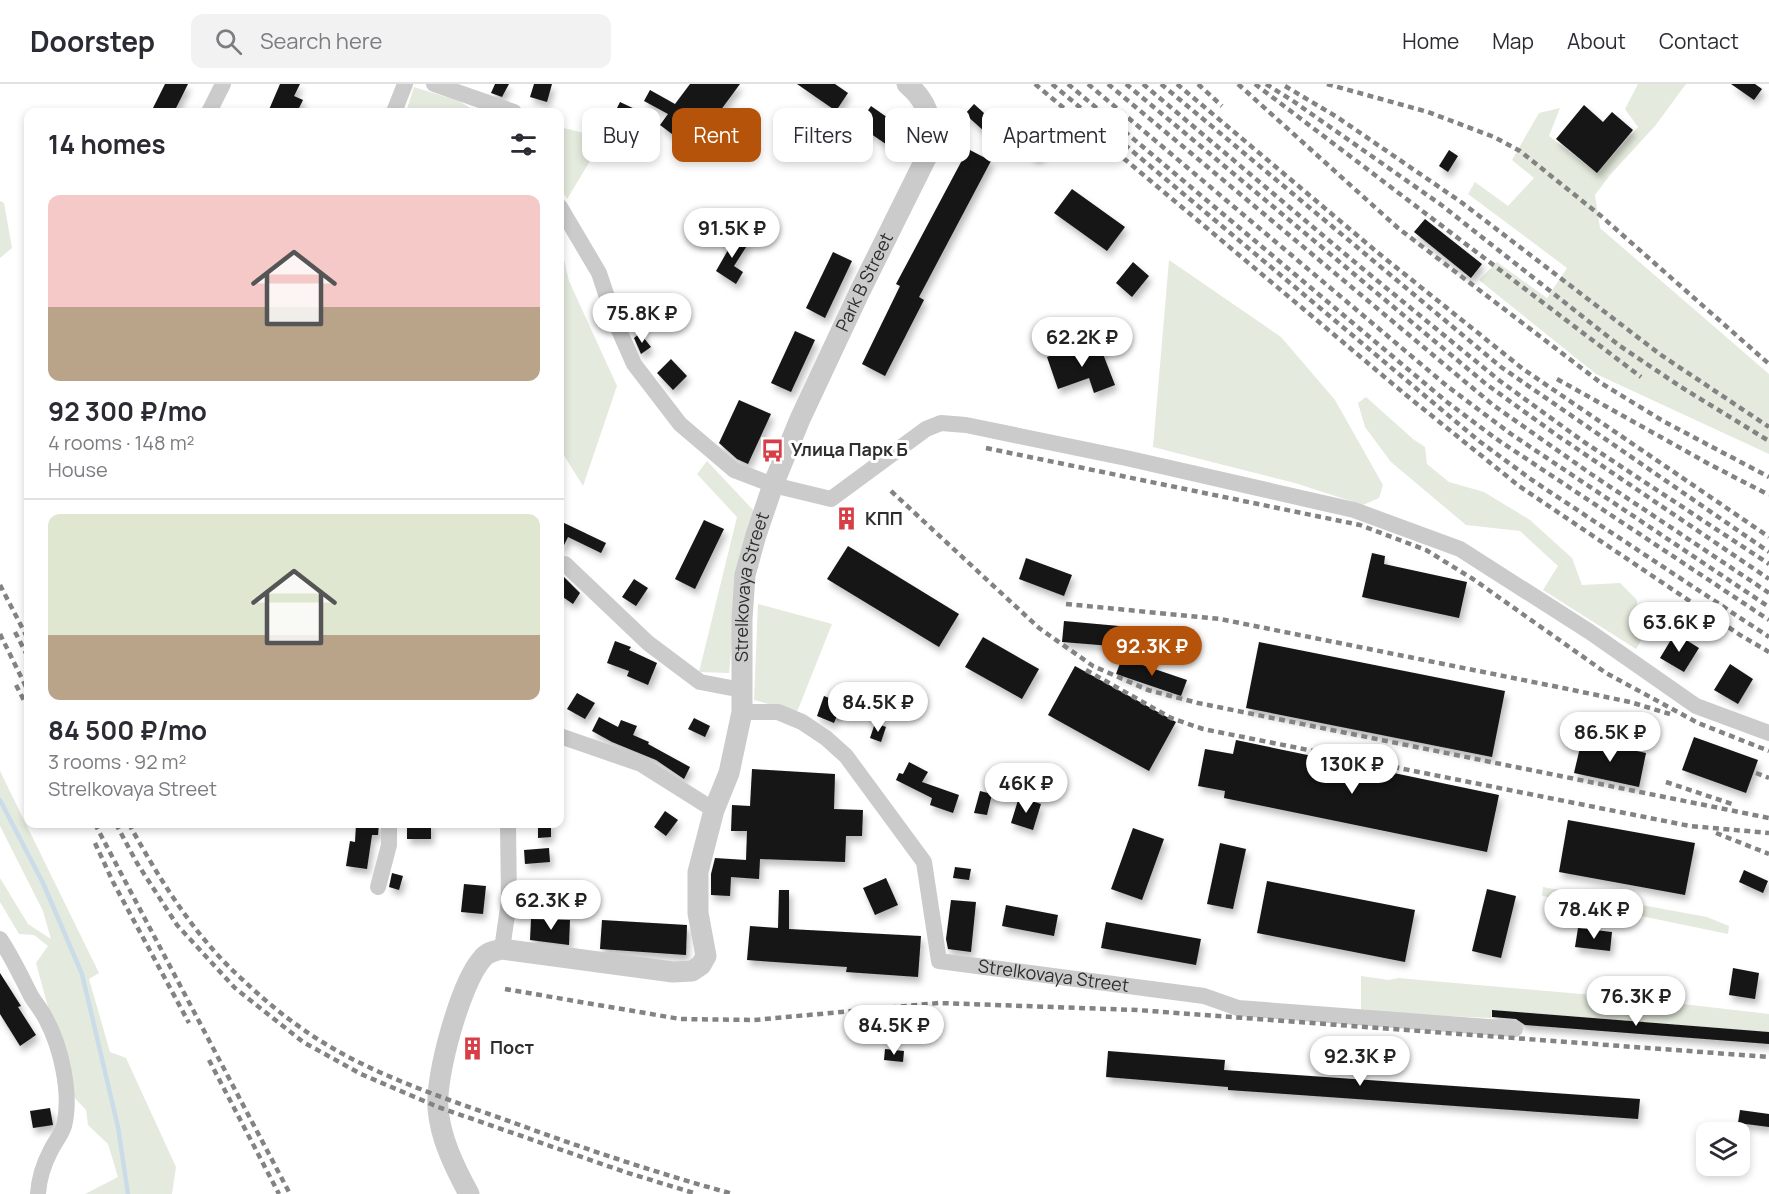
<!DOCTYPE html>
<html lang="en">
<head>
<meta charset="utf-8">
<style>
  body { margin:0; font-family:Manrope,sans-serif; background:#f2f2f3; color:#2b2b33; height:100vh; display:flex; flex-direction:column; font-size:22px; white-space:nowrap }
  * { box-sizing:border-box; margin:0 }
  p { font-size:20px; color:#7c7c81 }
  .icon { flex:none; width:33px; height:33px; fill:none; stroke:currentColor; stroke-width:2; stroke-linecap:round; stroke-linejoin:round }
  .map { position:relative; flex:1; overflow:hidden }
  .panel { position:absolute; left:24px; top:24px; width:540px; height:720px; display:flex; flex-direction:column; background:#fff; border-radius:12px; box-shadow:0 3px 9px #0003 }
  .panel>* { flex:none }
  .guide { position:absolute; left:582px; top:24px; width:570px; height:54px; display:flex; gap:12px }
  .controls { position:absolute; left:1696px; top:1038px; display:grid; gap:12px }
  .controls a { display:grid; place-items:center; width:54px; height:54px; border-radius:12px; background:#fff; box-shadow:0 3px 9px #0003; font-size:30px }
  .price { position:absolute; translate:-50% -51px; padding:0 14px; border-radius:21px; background:#fff; color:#222; font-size:20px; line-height:39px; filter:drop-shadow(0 2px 3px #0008) }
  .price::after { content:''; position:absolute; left:50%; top:36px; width:18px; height:14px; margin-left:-9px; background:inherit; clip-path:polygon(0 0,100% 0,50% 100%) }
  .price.on { background:#b45309; color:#fff }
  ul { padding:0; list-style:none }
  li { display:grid; align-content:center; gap:12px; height:318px; padding:0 24px }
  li+li { border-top:2px solid #e1e1e2 }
  li span { display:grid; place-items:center; height:186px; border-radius:12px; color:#555 }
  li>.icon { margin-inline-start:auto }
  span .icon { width:108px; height:108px; fill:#fffc; stroke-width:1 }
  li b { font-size:26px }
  h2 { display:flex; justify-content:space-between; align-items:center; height:72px; padding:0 24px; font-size:26px }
  .tag { padding:0 21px; border-radius:12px; background:#fff; box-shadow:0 3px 9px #0003; font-size:21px; line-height:54px }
  .tag.on { background:#b45309; color:#fff }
  header { display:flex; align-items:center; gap:36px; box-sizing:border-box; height:84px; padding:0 30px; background:#fff; border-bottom:2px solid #e1e1e2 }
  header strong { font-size:28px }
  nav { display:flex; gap:33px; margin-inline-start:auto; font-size:21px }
  .search { width:420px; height:54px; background:#f2f2f3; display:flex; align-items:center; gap:15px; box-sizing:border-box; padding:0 21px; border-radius:12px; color:#7c7c81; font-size:22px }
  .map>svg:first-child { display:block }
  .green { fill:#e4eadd }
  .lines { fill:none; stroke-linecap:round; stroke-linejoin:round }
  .stream { stroke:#cbdce9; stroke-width:4.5 }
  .building { fill:#151515; filter:url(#shadow) }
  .minor { stroke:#cbcbcb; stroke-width:16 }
  .tertiary { stroke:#cbcbcb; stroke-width:21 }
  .rail { stroke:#838383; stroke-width:4.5; stroke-dasharray:6 4.5; stroke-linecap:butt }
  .labels { text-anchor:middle; stroke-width:6; stroke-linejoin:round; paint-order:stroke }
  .street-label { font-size:18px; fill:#2e2e2e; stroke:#fff }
  .poi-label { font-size:18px; font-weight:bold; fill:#2e2e2e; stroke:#fff; text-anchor:start }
</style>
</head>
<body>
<header>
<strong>Doorstep</strong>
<div class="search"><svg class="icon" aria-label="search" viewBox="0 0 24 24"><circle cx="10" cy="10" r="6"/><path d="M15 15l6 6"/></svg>Search here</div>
<nav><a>Home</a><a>Map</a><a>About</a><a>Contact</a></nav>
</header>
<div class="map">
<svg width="1769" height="1110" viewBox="0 0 1769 1110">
  <defs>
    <filter id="shadow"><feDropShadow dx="3" dy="5.5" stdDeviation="3" flood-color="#0004"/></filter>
  </defs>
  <rect width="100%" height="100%" fill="#fff"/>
  <path class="green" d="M1638,0H1686L1655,42L1610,91L1595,111L1600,144L1769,290V370L1596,290L1479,196L1497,178L1547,214L1567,184L1468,110L1475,98L1508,122L1534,94L1512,76L1539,29L1560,24L1549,52L1597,89L1638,43L1625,25Z
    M414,3L459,17L477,28H406Z
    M560,43L604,54L567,115L560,103Z
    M0,117L4,119L12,164L0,174Z
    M560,158L569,197L617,302L583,402L560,365Z
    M1169,176L1281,253L1335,316L1383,401L1379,414L1363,421L1295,399L1153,363Z
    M1366,313L1413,355L1425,363L1427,380L1449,398L1484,408L1530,436L1572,474L1582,501L1620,499L1637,516L1638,539L1646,548L1636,565L1543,506L1558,482L1520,447L1466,441L1391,378L1365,343L1358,319Z
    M707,377L755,428L738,501L729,589L699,588L737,433L697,390Z
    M758,520L832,540L797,628L754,616Z
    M0,687L99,889L89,895L110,968L126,974L176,1083L172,1110H85L118,1093L108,1060L88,1041L86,1026L72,1011L36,879L48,862L34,851L19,850L0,818V794L28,840L51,855L43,827L0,742Z
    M1543,803L1707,833L1729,842L1728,850L1641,832L1612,823L1542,812Z
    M1361,892L1389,896L1398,894L1639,915L1769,930V948L1492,926L1491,934L1361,928Z"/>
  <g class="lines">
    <path class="stream" d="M0,716L43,799L82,890L118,1043L128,1110"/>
  </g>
  <path class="building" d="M165,0H188L174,28H151Z
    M280,0H300L294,12L303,16L297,28H268Z
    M495,0H509L502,13L491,9Z
    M534,0H552L547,18L530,13Z
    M690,0H740L692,65L660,41L668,30L644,17L650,6L675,20Z
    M797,0H835L848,9L836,27Z
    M1731,0H1755L1762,5L1754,16Z
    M620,18L637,26L629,41L613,32Z
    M974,20L994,38L985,48L965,30Z
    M1584,21L1603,38L1612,28L1633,46L1597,89L1556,55Z
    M871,22L911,50L899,69L858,41Z
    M1022,45L1045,65L1037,75L1013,55Z
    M968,65L991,77L919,213L924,216L885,292L862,280L900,202L896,200Z
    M1449,66L1458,72L1448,88L1439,82Z
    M1072,105L1125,143L1107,167L1054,129Z
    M1425,135L1482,180L1471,194L1414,148Z
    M734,150L748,160L734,182L743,188L736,200L716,187L728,166L725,163Z
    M833,168L852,177L825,234L806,224Z
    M1133,178L1149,192L1132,213L1116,199Z
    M795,247L815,256L791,308L771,299Z
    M640,249L651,263L641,270L634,254Z
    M1098,257L1115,301L1094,309L1089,294L1058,305L1047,273L1060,268L1061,271Z
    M671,275L687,292L673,306L657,289Z
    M739,316L771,330L748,380L737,375L719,359Z
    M704,436L724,445L695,505L675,495Z
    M560,437L606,459L601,469L568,453L560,469Z
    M848,462L959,530L939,563L827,495Z
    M1372,469L1385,472L1384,480L1467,498L1459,534L1362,513Z
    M1026,474L1072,491L1064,512L1019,495Z
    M560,489L580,509L573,520L560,511Z
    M634,495L648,504L636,522L622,513Z
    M1064,537L1163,546L1161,566L1062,558Z
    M1675,549L1699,564L1684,588L1660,574Z
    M983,553L1039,585L1022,615L965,583Z
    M615,557L631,563L629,566L657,579L648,601L627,592L629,587L607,579Z
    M1259,558L1505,607L1492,673L1246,624Z
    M1122,574L1187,596L1181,612L1116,590Z
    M1730,580L1753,595L1738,620L1714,606Z
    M1075,582L1176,638L1149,687L1048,631Z
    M577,609L595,619L585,635L567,625Z
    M824,612L842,619L834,639L817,632Z
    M599,633L618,643L621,636L637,642L633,651L649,658L648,660L690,683L684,695L656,676L612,658L592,647Z
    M694,634L710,642L705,653L688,645Z
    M875,639L886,643L881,658L870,654Z
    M1694,653L1758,676L1746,709L1682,686Z
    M1582,655L1646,669L1639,703L1574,689Z
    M1236,656L1499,711L1487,768L1224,714L1225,707L1198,702L1205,665L1233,670Z
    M909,678L928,688L922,698L959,711L953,729L930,721L932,714L896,696L899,689L903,690Z
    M752,685L835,690L834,725L863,726L862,752H846L845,778L760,775L759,795L731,793L730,812L711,811V790L715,774L746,776L747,747H731L732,721L750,722Z
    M980,707L992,710L987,731L974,729Z
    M1019,713L1041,720L1033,746L1011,739Z
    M665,727L678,736L666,752L654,743Z
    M1568,736L1695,759L1685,811L1559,788Z
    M356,740H379L378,751H372L367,785L346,782L350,757L355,758Z
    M407,740H431V755H407Z
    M538,740H551V753L538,754Z
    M1133,744L1164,755L1142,816L1111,805Z
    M1220,759L1246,765L1233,825L1207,820Z
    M549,764L550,778L525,780L524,766Z
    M955,783L971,785L969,796L953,794Z
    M1744,786L1768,797L1763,809L1739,798Z
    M392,789L403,792L399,806L389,803Z
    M886,794L898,821L875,831L863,804Z
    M1267,797L1415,826L1405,878L1257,849Z
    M464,800L486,802L483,830L461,828Z
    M1487,805L1516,812L1501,874L1472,867Z
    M779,806H789V845L921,852L918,893L846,888L847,883L747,876L750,842L778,844Z
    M951,816L976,818L971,868L948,865L946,855Z
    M1006,821L1058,831L1054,852L1002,842Z
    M531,835L570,836L569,861L530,856Z
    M602,836L687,841L686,871L600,865Z
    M1106,838L1201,855L1196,881L1101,864Z
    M1578,844L1612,848L1610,867L1575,863Z
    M1733,884L1759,889L1755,915L1729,911Z
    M0,889L21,922L18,923L36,951L20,962L0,930Z
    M1492,926L1769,948V960L1525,941L1516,935L1492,933Z
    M885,965L904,967L903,978L884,976Z
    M1108,967L1225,976L1224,986L1640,1015L1638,1035L1228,1006V1003L1106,993Z
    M50,1024L53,1041L33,1044L30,1027Z
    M1740,1026L1769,1030V1043L1738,1039Z"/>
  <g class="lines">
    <g class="minor">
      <path d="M434,0L514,28"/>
      <path d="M209,28L223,0"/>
      <path d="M394,28L405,0"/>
      <path d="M560,123L599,189L615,237L634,280L680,340L734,386L773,401L831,415L926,345L941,339L966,341L1126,374L1354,426L1460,465L1590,548L1696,622L1769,649"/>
      <path d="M565,480L648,559L700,598L742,606"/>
      <path id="s1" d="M742,628H778L802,638L826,654L846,672L924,778L939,877L1204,912L1238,924L1515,945"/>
      <path d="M560,652L641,680L714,726"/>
      <path d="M378,803L389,761V740"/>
      <path d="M0,855C12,873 21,892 31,912C36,920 42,927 46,935C61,963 72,1010 64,1042C61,1051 55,1058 51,1066C43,1081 39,1094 38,1110"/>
      <path d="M502,865L509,817L508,740"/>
    </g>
    <path class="tertiary" id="s2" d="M469,1110C455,1084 440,1054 438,1024C435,992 461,898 482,875C487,868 494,867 502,865L673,888L692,887L701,881L706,872L698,829V788L714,726L729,689L742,628V535L745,491L756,451L773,401L800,335L859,209L926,74C933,43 933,22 907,0"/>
    <path class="rail" d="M1035,0L1406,311L1519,402L1740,551L1769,568
      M1052,0L1479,357L1532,396L1769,553
      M1068,0L1447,318L1495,354L1769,536
      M1088,0L1447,302L1511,350L1769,523
      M1108,0L1493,321L1591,390L1769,509
      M1126,0L1486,300L1558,352L1769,495
      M1143,0L1357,180L1500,297L1584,358L1769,480
      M1161,0L1501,283L1769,468
      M1177,0L1377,168L1523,285L1769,453
      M1198,0L1222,22
      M1238,0L1398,144L1601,299L1663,337L1769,393
      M1255,0L1641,293
      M1266,0L1293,17L1440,120L1620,262L1681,303L1769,357
      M1327,0L1428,28L1494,53L1520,67L1601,132L1769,280
      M1285,2L1337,33L1461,118L1661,271L1769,343
      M1557,295L1709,380L1769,411
      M986,364L1360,441L1426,466L1473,495L1606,589L1698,639L1769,667
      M891,407L1039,544L1093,582L1148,606L1198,619L1769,734
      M0,501L28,555
      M1066,520L1220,535L1563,604L1630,618L1670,630
      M15,548L28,573
      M0,550L28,607
      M1086,586L1171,634L1203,645L1690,742L1769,749
      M16,601L28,624
      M1756,689L1769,694
      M1666,698L1732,720
      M95,740L290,1110
      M116,740L137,779L177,841L235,904L303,958L361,990L438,1023L625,1088L697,1110
      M129,740C160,796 194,852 243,896C263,915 287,935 310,950C372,992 448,1015 517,1040C588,1066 660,1090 733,1110
      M1716,749L1769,770
      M95,759L113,798L189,939
      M505,905L680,935L754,936L939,919L1137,926L1769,973
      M209,976L279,1110"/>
  </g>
  <defs>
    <symbol id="bus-bare" viewBox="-9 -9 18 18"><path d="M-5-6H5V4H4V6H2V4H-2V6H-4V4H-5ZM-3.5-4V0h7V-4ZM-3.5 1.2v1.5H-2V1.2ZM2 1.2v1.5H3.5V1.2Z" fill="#d73e46" stroke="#fff" stroke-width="2.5" paint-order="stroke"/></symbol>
    <symbol id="building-bare" viewBox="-9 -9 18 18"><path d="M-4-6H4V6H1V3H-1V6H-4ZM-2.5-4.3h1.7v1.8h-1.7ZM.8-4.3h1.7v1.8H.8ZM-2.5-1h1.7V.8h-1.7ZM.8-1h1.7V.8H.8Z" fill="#d73e46" stroke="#fff" stroke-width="2.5" paint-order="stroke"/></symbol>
  </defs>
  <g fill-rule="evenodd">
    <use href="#bus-bare" x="756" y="350" width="33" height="33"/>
    <use href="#building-bare" x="830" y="418" width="33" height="33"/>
    <use href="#building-bare" x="456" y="948" width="33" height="33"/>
  </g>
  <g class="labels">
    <g class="street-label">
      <text dy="6" stroke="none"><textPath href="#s2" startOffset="1190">Park B Street</textPath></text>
      <text dy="6" stroke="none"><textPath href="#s2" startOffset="862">Strelkovaya Street</textPath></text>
      <text dy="6" stroke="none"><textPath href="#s1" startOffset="465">Strelkovaya Street</textPath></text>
    </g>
    <g class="poi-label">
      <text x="791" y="372">Улица Парк Б</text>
      <text x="865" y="441">КПП</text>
      <text x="490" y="970">Пост</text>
    </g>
  </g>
</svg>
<div class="controls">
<a><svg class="icon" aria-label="layers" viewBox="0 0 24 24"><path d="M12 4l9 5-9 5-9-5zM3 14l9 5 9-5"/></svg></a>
</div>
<b class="price" style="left:732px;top:175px">91.5K ₽</b>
<b class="price" style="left:642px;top:260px">75.8K ₽</b>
<b class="price" style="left:1082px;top:284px">62.2K ₽</b>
<b class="price" style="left:1679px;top:569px">63.6K ₽</b>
<b class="price on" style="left:1152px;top:593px">92.3K ₽</b>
<b class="price" style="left:878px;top:649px">84.5K ₽</b>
<b class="price" style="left:1610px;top:679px">86.5K ₽</b>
<b class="price" style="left:1352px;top:711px">130K ₽</b>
<b class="price" style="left:1026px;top:730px">46K ₽</b>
<b class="price" style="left:551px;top:847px">62.3K ₽</b>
<b class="price" style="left:1594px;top:856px">78.4K ₽</b>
<b class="price" style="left:1636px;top:943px">76.3K ₽</b>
<b class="price" style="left:894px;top:972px">84.5K ₽</b>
<b class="price" style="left:1360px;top:1003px">92.3K ₽</b>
<div class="guide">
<a class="tag">Buy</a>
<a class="tag on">Rent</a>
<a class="tag">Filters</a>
<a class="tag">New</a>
<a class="tag">Apartment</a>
</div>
<section class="panel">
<h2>14 homes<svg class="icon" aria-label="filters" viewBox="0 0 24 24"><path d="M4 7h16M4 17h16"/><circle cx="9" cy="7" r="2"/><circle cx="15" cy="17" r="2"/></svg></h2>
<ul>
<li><span style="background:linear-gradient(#f6c9c9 60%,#b9a48a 0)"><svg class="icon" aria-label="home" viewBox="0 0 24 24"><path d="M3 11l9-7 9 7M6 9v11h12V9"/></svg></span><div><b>92 300 ₽/mo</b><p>4 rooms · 148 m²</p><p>House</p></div></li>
<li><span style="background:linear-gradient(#dfe7d0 65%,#b9a48a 0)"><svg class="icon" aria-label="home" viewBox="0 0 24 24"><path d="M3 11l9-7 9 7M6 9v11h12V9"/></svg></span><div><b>84 500 ₽/mo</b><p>3 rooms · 92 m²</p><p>Strelkovaya Street</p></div></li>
</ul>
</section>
</div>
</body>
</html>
